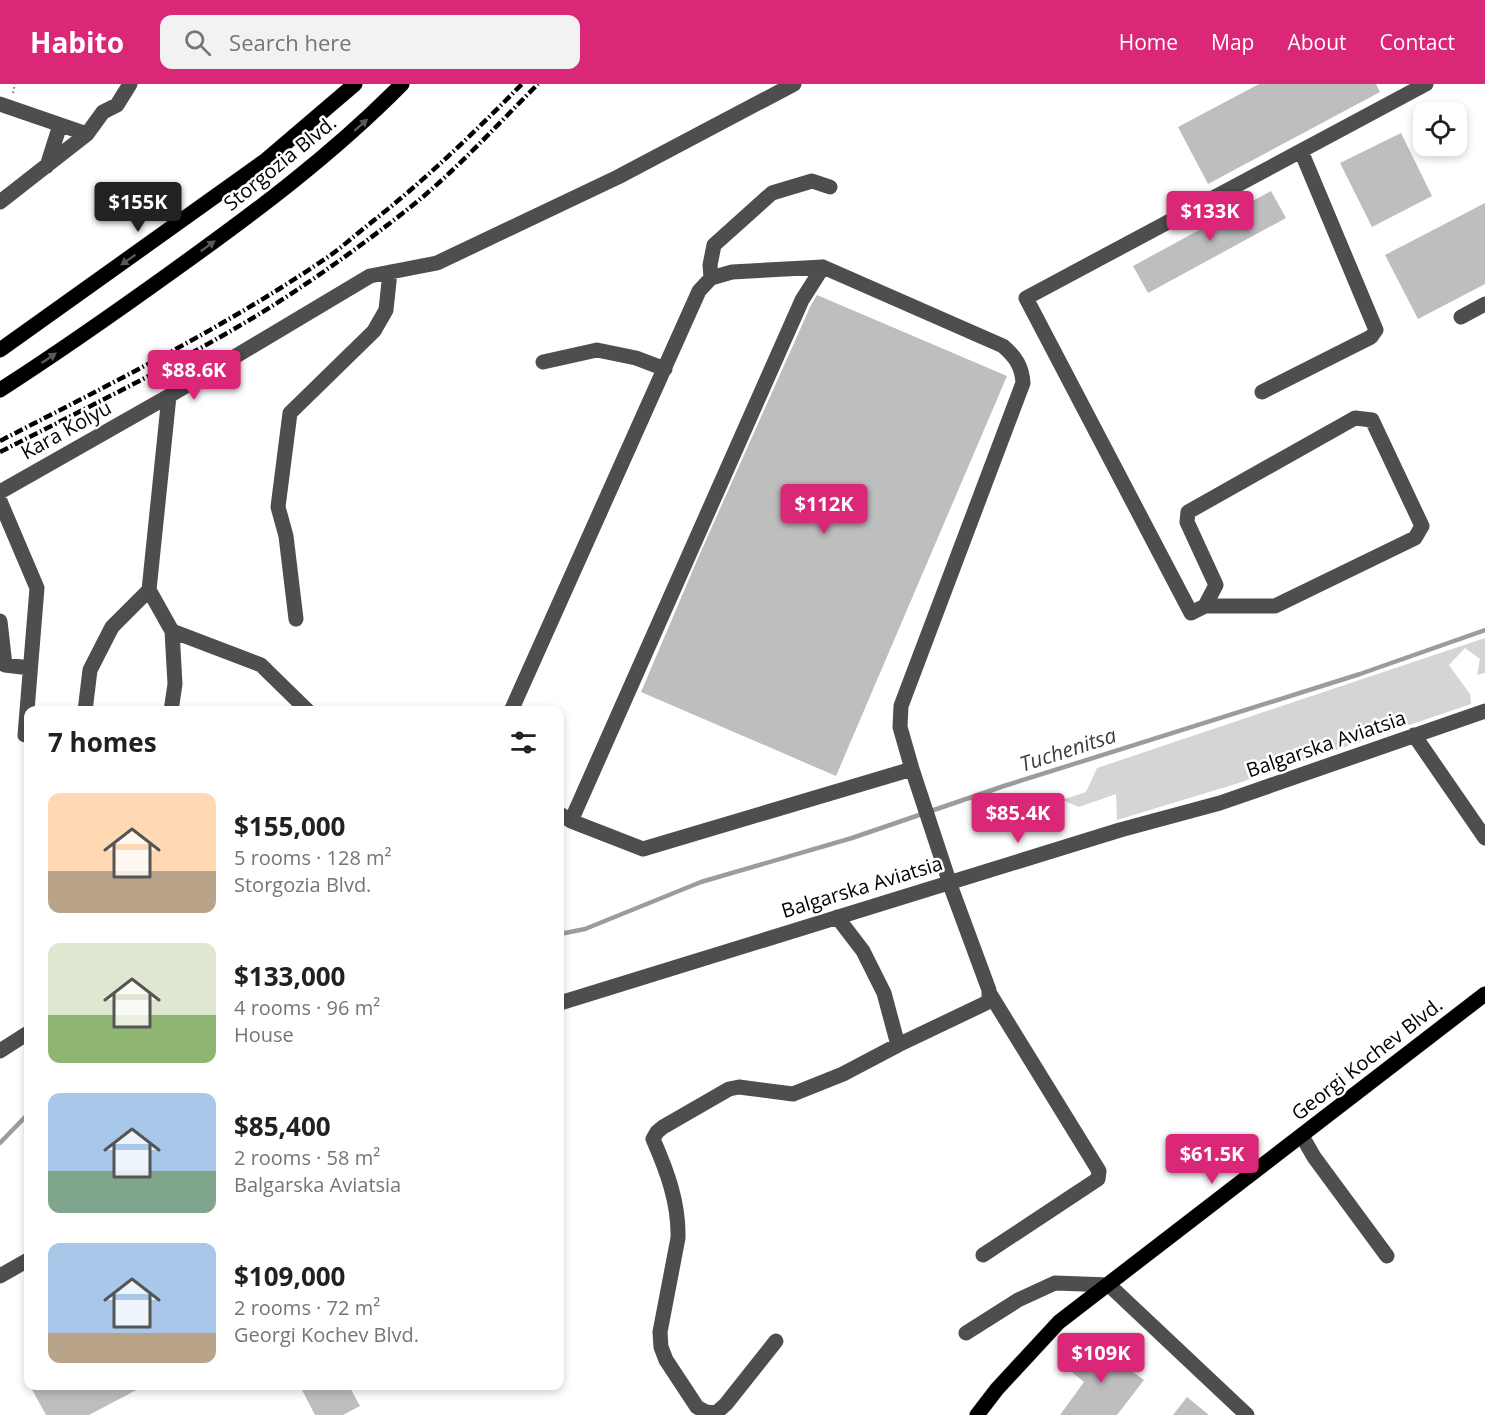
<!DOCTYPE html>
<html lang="en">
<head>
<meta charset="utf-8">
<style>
  body { margin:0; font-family:"Open Sans",sans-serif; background:#f2f2f2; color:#202124; height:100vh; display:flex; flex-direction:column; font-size:22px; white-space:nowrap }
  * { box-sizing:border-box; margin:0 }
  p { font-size:20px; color:#757577 }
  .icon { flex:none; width:33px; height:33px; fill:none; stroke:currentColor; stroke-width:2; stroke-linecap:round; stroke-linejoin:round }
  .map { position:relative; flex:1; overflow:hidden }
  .details { position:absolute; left:24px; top:622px; width:540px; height:684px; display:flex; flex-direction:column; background:#fff; border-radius:12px; box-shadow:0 3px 9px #0003 }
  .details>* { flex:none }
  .buttons { position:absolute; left:1413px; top:18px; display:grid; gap:12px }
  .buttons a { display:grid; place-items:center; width:54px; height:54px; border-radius:12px; background:#fff; box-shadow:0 3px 9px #0003; font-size:30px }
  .price { position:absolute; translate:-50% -51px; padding:0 14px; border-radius:6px; background:#db2777; color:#fff; font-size:20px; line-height:39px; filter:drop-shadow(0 2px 3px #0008) }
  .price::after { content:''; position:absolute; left:50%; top:36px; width:18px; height:14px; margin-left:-9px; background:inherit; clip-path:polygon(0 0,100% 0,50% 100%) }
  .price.on { background:#222; color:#fff }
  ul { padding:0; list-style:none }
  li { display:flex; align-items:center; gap:18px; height:150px; padding:0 24px }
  li span { display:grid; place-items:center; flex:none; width:168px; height:120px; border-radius:12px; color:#555 }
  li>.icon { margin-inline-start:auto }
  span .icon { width:72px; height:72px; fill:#fffc; stroke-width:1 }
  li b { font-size:26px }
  h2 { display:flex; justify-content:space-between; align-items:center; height:72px; padding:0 24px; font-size:26px }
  header { display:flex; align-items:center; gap:36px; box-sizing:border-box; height:84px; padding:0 30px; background:#db2777; color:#fff }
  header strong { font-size:28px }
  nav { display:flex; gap:33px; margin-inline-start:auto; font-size:21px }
  .search { width:420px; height:54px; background:#f2f2f2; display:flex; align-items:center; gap:15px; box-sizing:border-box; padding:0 21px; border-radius:12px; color:#757577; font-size:22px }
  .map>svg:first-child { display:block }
  .green { fill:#d5d5d5 }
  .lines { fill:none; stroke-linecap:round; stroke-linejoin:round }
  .stream { stroke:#9c9c9c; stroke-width:4.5 }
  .building { fill:#bebebe }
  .major-casing { stroke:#dbdbdb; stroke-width:16 }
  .path { stroke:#707070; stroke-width:2; stroke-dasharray:1.5 3; stroke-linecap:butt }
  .minor { stroke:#4e4e4e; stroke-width:15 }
  .major { stroke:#000; stroke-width:15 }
  .rail { stroke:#000; stroke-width:4.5; stroke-dasharray:9 3 1.5 3; stroke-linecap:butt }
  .oneway { fill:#595959 }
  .labels { text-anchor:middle; stroke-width:5; stroke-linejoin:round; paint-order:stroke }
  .street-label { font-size:20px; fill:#000; stroke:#fff }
  .water-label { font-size:21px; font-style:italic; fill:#3d3d3d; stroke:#fff }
</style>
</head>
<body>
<header>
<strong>Habito</strong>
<div class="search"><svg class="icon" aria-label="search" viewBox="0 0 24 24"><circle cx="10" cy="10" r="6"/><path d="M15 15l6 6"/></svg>Search here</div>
<nav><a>Home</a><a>Map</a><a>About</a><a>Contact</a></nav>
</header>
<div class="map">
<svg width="1485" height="1331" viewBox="0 0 1485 1331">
  <rect width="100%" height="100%" fill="#fff"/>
  <path class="green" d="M1485,554V589L1477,591L1480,575L1465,564L1449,581L1470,610L1471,620L1242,698L1117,736L1116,710L1079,723L1062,716L1086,708L1097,684Z"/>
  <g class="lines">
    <path class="stream" d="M560,850L585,845L701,798L852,754L1004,702L1360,590L1485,546
      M0,1059L28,1030"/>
  </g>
  <path class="building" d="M1259,0H1376L1380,8L1208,100L1178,43Z
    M1401,49L1432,112L1372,143L1340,79Z
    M1271,107L1286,134L1148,209L1133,182Z
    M1485,119V200L1418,235L1385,171Z
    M817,211L1007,292L836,692L641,608L698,474L811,221Z
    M1091,1256L1120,1281L1121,1279L1144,1296L1117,1331H1060L1084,1298L1067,1284Z
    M30,1302H144L89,1331H46Z
    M300,1302H349L360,1322L343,1331H315Z
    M1187,1313L1209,1331H1173Z"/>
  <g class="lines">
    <defs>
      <path id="major" d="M0,266L266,76L355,0
        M0,306C59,268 116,228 173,187C254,129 332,71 402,0
        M977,1331L997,1305L1059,1238L1485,910"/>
    </defs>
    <use href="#major" class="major-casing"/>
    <path class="path" d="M13,9L15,0"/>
    <path class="minor" d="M0,20L87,50
      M47,82L60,41
      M0,118L87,50L103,28L117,21L130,0
      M711,194L710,181L714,161L772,109L812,97L830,103
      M1461,233L1485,220
      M543,278L597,266L636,274L665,285
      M1262,308L1371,253L1376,246L1301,67
      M0,408L169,312L370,192L437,179L618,93L794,0
      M0,417L37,504L25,651L28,652
      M149,506L172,547L175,600L171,627
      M1205,522H1275L1415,454L1422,442L1372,336L1355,334L1188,428L1187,438L1216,501L1205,522L1191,529L1026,214L1426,0
      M296,535L286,452L278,423L290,329L374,247L386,226L390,188
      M0,537L5,581L30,584
      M172,547L261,581L308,627
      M85,627L90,586L112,543L149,506L169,312
      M511,627L699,207L711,194L732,188L823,183L1003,262C1016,273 1022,283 1023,299L901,622L900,643L912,685L952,806L989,906V916L986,919L898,961L843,990L793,1010L739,1003L729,1005L663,1043L657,1048L653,1055C667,1087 679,1119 678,1154L660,1248L661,1263L666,1276L697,1323L706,1328L716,1329L726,1320L776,1257
      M1414,651L1485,754
      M560,730L571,737L643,765L912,685
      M571,737L802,216L823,183
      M837,833L863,867L884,909L898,961
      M560,919L1120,746L1220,719L1485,627
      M0,967L28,949
      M1302,1052L1314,1073L1387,1172
      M983,1171L1098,1095L1099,1087L990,910
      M0,1192L28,1176
      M966,1249L1018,1216L1055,1199L1109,1201L1247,1331"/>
    <use href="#major" class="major"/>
    <path class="rail" d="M0,357C110,300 222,245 325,175C340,165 354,152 368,141C423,98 473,50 522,0
      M0,368C88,323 177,280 261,229C311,198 358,164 403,129C452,91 494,44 538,0"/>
  </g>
  <defs><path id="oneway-solid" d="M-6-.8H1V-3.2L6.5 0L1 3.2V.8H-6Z" transform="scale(1.5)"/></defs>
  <g class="oneway">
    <use href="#oneway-solid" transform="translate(361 41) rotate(-41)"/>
    <use href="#oneway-solid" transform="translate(208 162) rotate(-36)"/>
    <use href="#oneway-solid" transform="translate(128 176) rotate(145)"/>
    <use href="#oneway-solid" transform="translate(49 274) rotate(-34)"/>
  </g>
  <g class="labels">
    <g class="street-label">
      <text transform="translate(280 79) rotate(-39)" y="7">Storgozia Blvd.</text>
      <text transform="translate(66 346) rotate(-29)" y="7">Kara Kolyu</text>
      <text transform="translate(1326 660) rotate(-19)" y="7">Balgarska Aviatsia</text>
      <text transform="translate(862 803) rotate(-17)" y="7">Balgarska Aviatsia</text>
      <text transform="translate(1367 975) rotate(-38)" y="7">Georgi Kochev Blvd.</text>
    </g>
    <g class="water-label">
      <text transform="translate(1068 666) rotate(-18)" y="7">Tuchenitsa</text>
    </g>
  </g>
</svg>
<div class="buttons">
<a><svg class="icon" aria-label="locate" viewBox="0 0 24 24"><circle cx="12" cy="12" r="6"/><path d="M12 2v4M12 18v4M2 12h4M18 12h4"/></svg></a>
</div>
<b class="price on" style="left:138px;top:149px">$155K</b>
<b class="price" style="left:1210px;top:158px">$133K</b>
<b class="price" style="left:194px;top:317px">$88.6K</b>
<b class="price" style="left:824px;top:451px">$112K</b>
<b class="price" style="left:1018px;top:760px">$85.4K</b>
<b class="price" style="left:1212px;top:1101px">$61.5K</b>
<b class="price" style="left:1101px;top:1300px">$109K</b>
<section class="details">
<h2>7 homes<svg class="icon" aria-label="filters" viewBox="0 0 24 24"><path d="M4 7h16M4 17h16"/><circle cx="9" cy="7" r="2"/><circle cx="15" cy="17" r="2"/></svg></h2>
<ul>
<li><span style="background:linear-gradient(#ffd9b3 65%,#b9a48a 0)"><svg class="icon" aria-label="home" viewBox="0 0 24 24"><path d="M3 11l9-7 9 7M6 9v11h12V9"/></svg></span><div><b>$155,000</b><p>5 rooms · 128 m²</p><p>Storgozia Blvd.</p></div></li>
<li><span style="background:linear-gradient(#dfe7d0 60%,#8fb573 0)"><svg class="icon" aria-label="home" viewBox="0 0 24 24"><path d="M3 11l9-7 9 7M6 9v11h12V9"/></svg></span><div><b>$133,000</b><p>4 rooms · 96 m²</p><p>House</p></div></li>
<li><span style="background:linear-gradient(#a9c7e8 65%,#7fa58c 0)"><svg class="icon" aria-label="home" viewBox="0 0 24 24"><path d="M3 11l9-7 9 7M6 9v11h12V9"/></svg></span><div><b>$85,400</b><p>2 rooms · 58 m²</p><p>Balgarska Aviatsia</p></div></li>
<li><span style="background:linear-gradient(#a9c7e8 75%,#b9a48a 0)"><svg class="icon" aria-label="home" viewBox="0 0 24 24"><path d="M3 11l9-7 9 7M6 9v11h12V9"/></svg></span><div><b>$109,000</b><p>2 rooms · 72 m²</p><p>Georgi Kochev Blvd.</p></div></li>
</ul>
</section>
</div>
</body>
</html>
